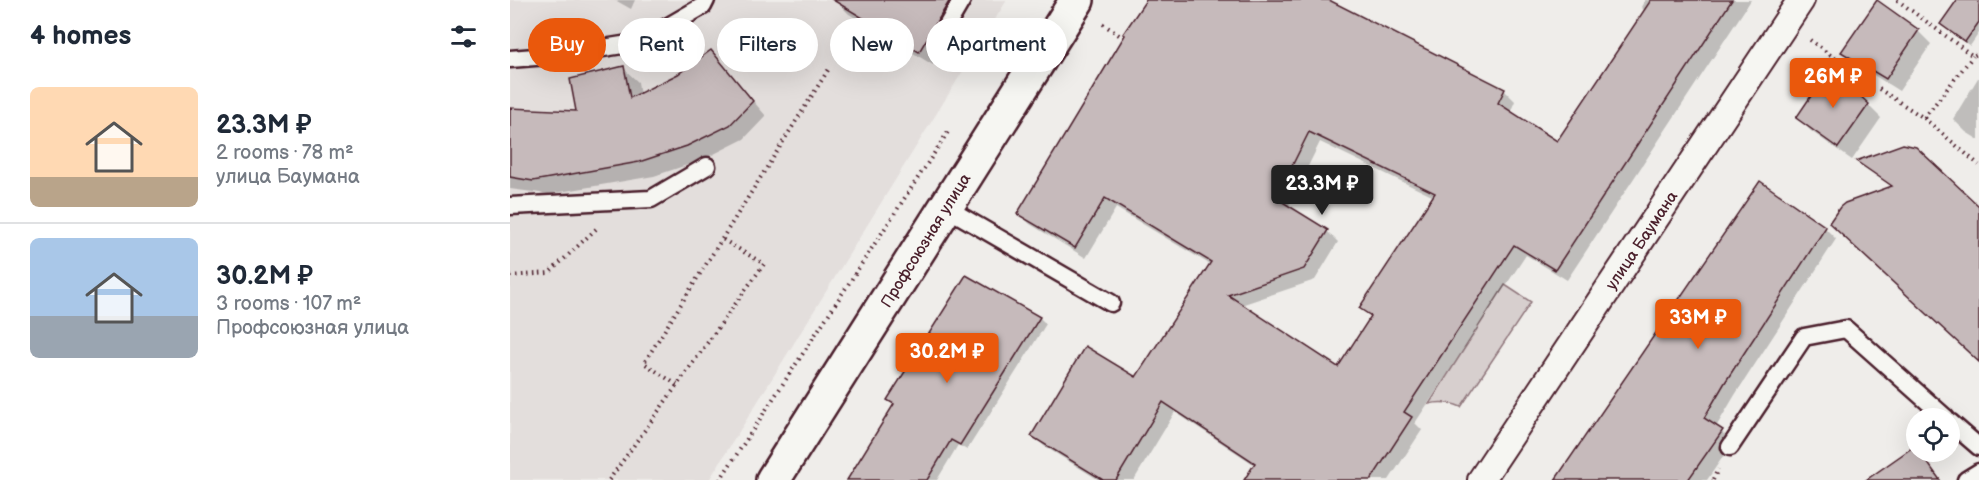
<!DOCTYPE html>
<html lang="en">
<head>
<meta charset="utf-8">
<style>
  body { margin:0; font-family:"Balsamiq Sans",sans-serif; background:#f6f6f7; color:#1f2937; height:100vh; display:flex; flex-direction:column; font-size:22px; white-space:nowrap }
  * { box-sizing:border-box; margin:0 }
  p { font-size:20px; color:#747a83 }
  .icon { flex:none; width:33px; height:33px; fill:none; stroke:currentColor; stroke-width:2; stroke-linecap:round; stroke-linejoin:round }
  .map { position:relative; flex:1; overflow:hidden }
  .drawer { display:flex; flex-direction:column; background:#fff; width:510px }
  .drawer>* { flex:none }
  .top-card { position:absolute; left:18px; top:18px; width:570px; height:54px; display:flex; gap:12px }
  .controls { position:absolute; left:1396px; top:408px; display:grid; gap:12px }
  .controls a { display:grid; place-items:center; width:54px; height:54px; border-radius:50%; background:#fff; box-shadow:0 6px 24px #0002; font-size:30px }
  .price { position:absolute; translate:-50% -51px; padding:0 14px; border-radius:6px; background:#ea580c; color:#fff; font-size:20px; line-height:39px; filter:drop-shadow(0 2px 3px #0008) }
  .price::after { content:''; position:absolute; left:50%; top:36px; width:18px; height:14px; margin-left:-9px; background:inherit; clip-path:polygon(0 0,100% 0,50% 100%) }
  .price.active { background:#222; color:#fff }
  ul { padding:0; list-style:none }
  li { display:flex; align-items:center; gap:18px; height:150px; padding:0 30px }
  li+li { border-top:2px solid #e0e1e3 }
  li span { display:grid; place-items:center; flex:none; width:168px; height:120px; border-radius:9px; color:#555 }
  li>.icon { margin-inline-start:auto }
  span .icon { width:72px; height:72px; fill:#fffc; stroke-width:1 }
  li b { font-size:26px }
  h2 { display:flex; justify-content:space-between; align-items:center; height:72px; padding:0 30px; font-size:26px }
  .chip { padding:0 21px; border-radius:27px; background:#fff; box-shadow:0 6px 24px #0002; font-size:21px; line-height:54px }
  .chip.active { background:#ea580c; color:#fff }
  main { display:flex; flex:1; min-height:0 }
  .map>svg:first-child { display:block }
  .built { fill:#e3dedc }
  .green { fill:#d7cfce; stroke:#90777c; stroke-width:1.5 }
  .shadow { fill:#0003; fill-rule:evenodd }
  .building { fill:#c6babb; stroke:#4a1f2b; stroke-width:1.5; fill-rule:evenodd }
  .lines { fill:none; stroke-linecap:round; stroke-linejoin:round }
  .service-casing { stroke:#4a1f2b; stroke-width:21 }
  .pedestrian-casing { stroke:#4a1f2b; stroke-width:30 }
  .tertiary-casing { stroke:#4a1f2b; stroke-width:38 }
  .path { stroke:#4a1f2b; stroke-width:4; stroke-dasharray:1.5 4.5; stroke-linecap:butt }
  .service { stroke:#f6f6f2; stroke-width:16 }
  .pedestrian { stroke:#f6f6f2; stroke-width:26 }
  .tertiary { stroke:#f6f6f2; stroke-width:33 }
  .labels { text-anchor:middle; stroke-width:4.5; stroke-linejoin:round; paint-order:stroke }
  .street-label { font-size:16px; fill:#4a1f2b; stroke:#f6f6f2 }
</style>
</head>
<body>
<main>
<section class="drawer">
<h2>4 homes<svg class="icon" aria-label="filters" viewBox="0 0 24 24"><path d="M4 7h16M4 17h16"/><circle cx="9" cy="7" r="2"/><circle cx="15" cy="17" r="2"/></svg></h2>
<ul>
<li><span style="background:linear-gradient(#ffd9b3 75%,#b9a48a 0)"><svg class="icon" aria-label="home" viewBox="0 0 24 24"><path d="M3 11l9-7 9 7M6 9v11h12V9"/></svg></span><div><b>23.3M ₽</b><p>2 rooms · 78 m²</p><p>улица Баумана</p></div></li>
<li><span style="background:linear-gradient(#a9c7e8 65%,#9aa5b1 0)"><svg class="icon" aria-label="home" viewBox="0 0 24 24"><path d="M3 11l9-7 9 7M6 9v11h12V9"/></svg></span><div><b>30.2M ₽</b><p>3 rooms · 107 m²</p><p>Профсоюзная улица</p></div></li>
</ul>
</section>
<div class="map">
<svg width="1469" height="480" viewBox="0 0 1469 480">
  <rect width="100%" height="100%" fill="#efedea"/>
  <filter id="ink" filterUnits="userSpaceOnUse"><feTurbulence type="fractalNoise" baseFrequency=".0167" numOctaves="2"/><feDisplacementMap in="SourceGraphic" scale="12" xChannelSelector="R" yChannelSelector="G"/><feConvolveMatrix kernelMatrix="1 2 1 2 8 2 1 2 1" color-interpolation-filters="sRGB"/></filter>
  <g filter="url(#ink)">
    <path class="built" d="M0,0H497L199,480H0Z"/>
    <path class="green" d="M995,285L1021,302L951,407C940,402 931,401 919,404Z"/>
    <path class="shadow" d="M105,0H125L121,9Z
      M325,0H463L423,65L339,14Z
      M638,0H815L994,90L1005,101L1000,113L1047,143L1135,11L1131,7L1135,0H1241L1057,280L1016,255L905,423L912,430L879,480H736L745,465L665,412L624,480H589L534,446L523,435L626,379L701,265L606,208L576,258L520,224L509,213ZM810,142L924,197L851,308L862,318L828,369L731,305L805,280L828,242L817,231L778,207Z
      M1448,0H1465L1469,3V33L1460,46L1436,28Z
      M1408,31L1421,44L1389,91L1346,64L1333,51Z
      M201,52L256,116L234,139L192,160L144,176L38,194L0,189V108L68,112L113,68L128,82L130,95L169,75Z
      M1468,78H1469V140L1456,132L1443,119Z
      M1358,105L1371,118L1342,160L1301,131L1288,118Z
      M1349,162L1469,208L1382,187Z
      M1250,183L1315,228L1326,239L1225,395L1206,427L1223,442L1197,480H1047Z
      M530,318L536,324L457,450L448,445L427,480H340L385,405L379,399Z"/>
    <path class="building" d="M323,0H440L409,52Z
      M636,0H819L995,89L988,103L1047,141L1141,0H1222L1045,270L1004,245L894,412L902,417L861,480H734L745,463L653,402L606,480H593L521,436L575,346L626,377L701,262L595,198L565,248L507,214L615,35L613,34ZM799,132L925,193L849,308L861,316L828,367L718,295L794,269L818,230L766,198Z
      M1367,0L1409,30L1376,79L1331,52Z
      M1447,0H1469V22L1455,42L1430,24Z
      M201,50L243,101L220,125L177,146L129,162L23,181L0,177V108L66,111L60,79L114,66L120,98L168,74Z
      M1320,68L1359,104L1328,148L1286,118Z
      M1393,144L1406,147L1469,206V362L1319,223L1330,207L1335,203L1382,186L1346,161Z
      M1250,181L1316,227L1214,384L1194,418L1213,430L1178,480H1045Z
      M456,275L530,317L450,445L441,440L417,480H337L384,404L377,400Z
      M1406,445L1407,452H1410L1430,480H1356Z"/>
    <g class="lines">
      <defs>
        <path id="service" d="M428,41L452,0
          M0,59L50,55L131,42L193,6L196,0
          M0,206L141,199L197,166
          M435,207L601,303
          M1440,422L1469,447
          M1220,447L1294,337L1336,329L1436,418
          M1456,480L1469,472"/>
        <path id="pedestrian" d="M971,480L1291,0"/>
        <path id="tertiary" d="M263,480L567,0"/>
      </defs>
      <use href="#service" class="service-casing"/>
      <use href="#pedestrian" class="pedestrian-casing"/>
      <use href="#tertiary" class="tertiary-casing"/>
      <path class="path" d="M1387,0L1463,56L1469,53
        M593,24L612,37
        M1300,40L1326,59
        M1369,89L1414,118L1463,56
        M1414,118L1469,165
        M0,276L39,273L86,229
        M167,385L134,363L320,67
        M99,480L254,264L212,239
        M210,480L438,132
        M1203,480L1208,469"/>
      <use href="#service" class="service"/>
      <use href="#pedestrian" class="pedestrian"/>
      <use href="#tertiary" class="tertiary"/>
    </g>
  </g>
  <g class="labels">
    <g class="street-label">
      <text transform="translate(415 240) rotate(-58)" y="6">Профсоюзная улица</text>
      <text transform="translate(1131 240) rotate(-56)" y="6">улица Баумана</text>
    </g>
  </g>
</svg>
<div class="controls">
<a><svg class="icon" aria-label="locate" viewBox="0 0 24 24"><circle cx="12" cy="12" r="6"/><path d="M12 2v4M12 18v4M2 12h4M18 12h4"/></svg></a>
</div>
<b class="price" style="left:1323px;top:109px">26M ₽</b>
<b class="price active" style="left:812px;top:216px">23.3M ₽</b>
<b class="price" style="left:1188px;top:350px">33M ₽</b>
<b class="price" style="left:437px;top:384px">30.2M ₽</b>
<div class="top-card">
<a class="chip active">Buy</a>
<a class="chip">Rent</a>
<a class="chip">Filters</a>
<a class="chip">New</a>
<a class="chip">Apartment</a>
</div>
</div>
</main>
</body>
</html>
